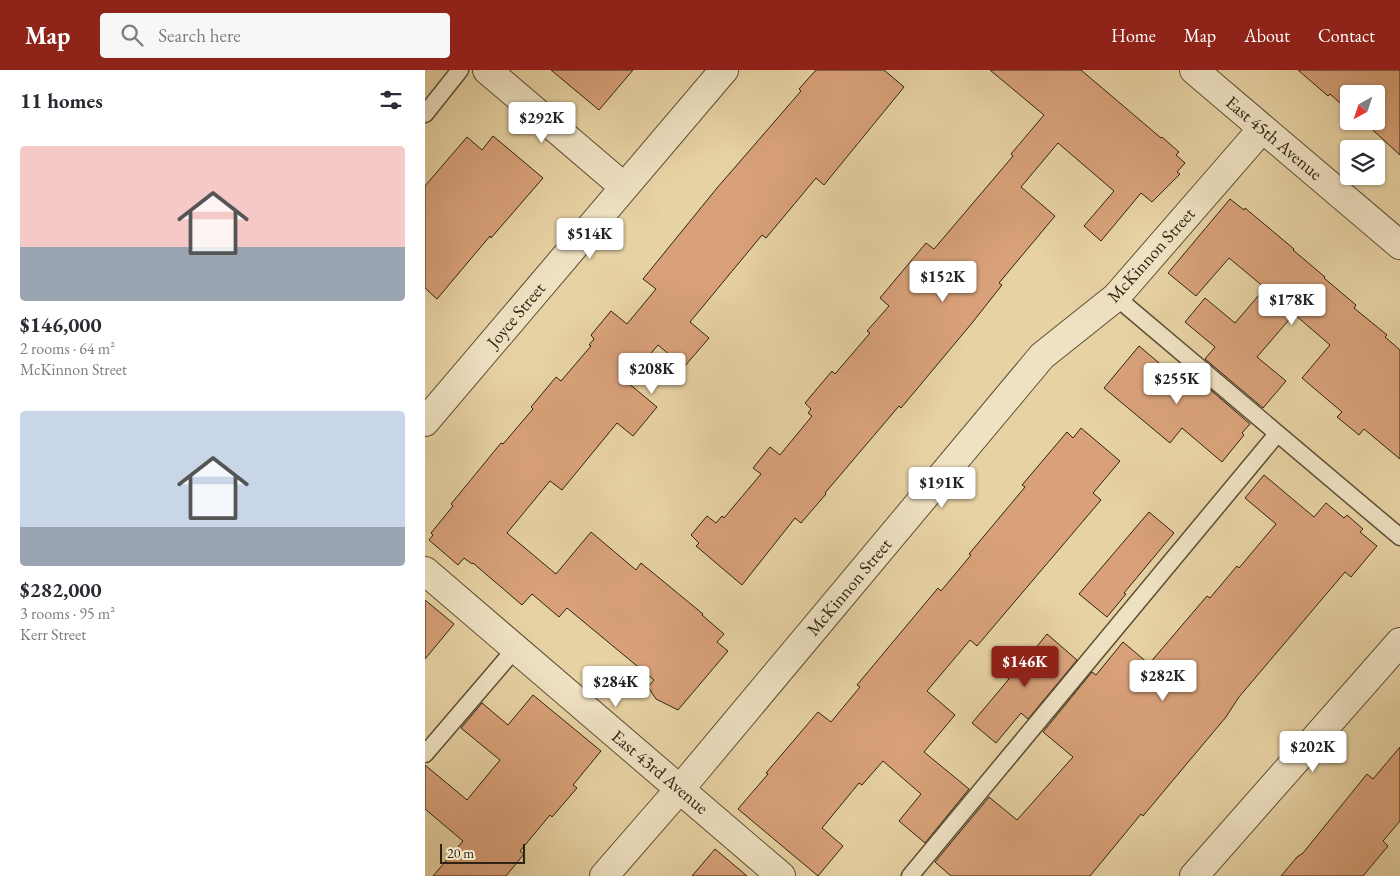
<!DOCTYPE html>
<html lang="en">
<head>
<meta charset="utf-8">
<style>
  body { margin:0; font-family:"EB Garamond",serif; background:#f7f7f7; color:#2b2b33; height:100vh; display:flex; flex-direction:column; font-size:19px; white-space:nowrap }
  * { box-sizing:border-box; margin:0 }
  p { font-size:16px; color:#7c7c81 }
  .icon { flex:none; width:28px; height:28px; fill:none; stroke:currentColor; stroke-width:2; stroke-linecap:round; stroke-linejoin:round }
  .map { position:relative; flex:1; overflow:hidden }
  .panel { display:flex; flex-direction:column; background:#fff; width:425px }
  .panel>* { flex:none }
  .needle { width:32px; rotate:220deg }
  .tools { position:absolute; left:915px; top:15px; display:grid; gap:10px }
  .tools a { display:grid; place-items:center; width:45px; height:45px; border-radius:5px; background:#fff; box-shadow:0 1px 4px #0004; font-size:25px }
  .scale { position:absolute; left:15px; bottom:12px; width:85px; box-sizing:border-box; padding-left:5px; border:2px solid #2e2313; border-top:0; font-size:14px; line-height:18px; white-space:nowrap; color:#2e2313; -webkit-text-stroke:4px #efe2c3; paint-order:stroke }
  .price { position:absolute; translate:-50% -42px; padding:0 11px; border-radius:5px; background:#fff; color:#222; font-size:16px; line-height:32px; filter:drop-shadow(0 1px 2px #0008) }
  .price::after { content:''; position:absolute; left:50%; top:30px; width:15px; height:11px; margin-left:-8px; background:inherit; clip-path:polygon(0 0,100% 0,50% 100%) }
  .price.selected { background:#8f2418; color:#fff }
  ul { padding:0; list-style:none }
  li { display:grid; align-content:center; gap:10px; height:265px; padding:0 20px }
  li span { display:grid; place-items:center; height:155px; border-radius:5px; color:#555 }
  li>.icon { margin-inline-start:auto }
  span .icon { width:90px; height:90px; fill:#fffc; stroke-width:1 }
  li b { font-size:21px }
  h2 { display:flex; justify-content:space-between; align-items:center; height:60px; padding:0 20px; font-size:21px }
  header { display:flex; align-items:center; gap:30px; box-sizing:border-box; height:70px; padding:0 25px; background:#8f2418; color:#fff }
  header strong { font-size:24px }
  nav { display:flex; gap:28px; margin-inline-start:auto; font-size:18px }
  .search { width:350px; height:45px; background:#f7f7f7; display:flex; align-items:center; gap:12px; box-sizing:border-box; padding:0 18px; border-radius:5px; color:#7c7c81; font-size:19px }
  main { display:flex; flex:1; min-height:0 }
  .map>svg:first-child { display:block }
  .building { fill:#d8a179; stroke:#2e2313 }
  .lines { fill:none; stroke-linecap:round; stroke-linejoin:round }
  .service-casing { stroke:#5c4f37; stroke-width:19 }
  .minor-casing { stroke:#5c4f37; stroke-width:30 }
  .service { stroke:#efe2c3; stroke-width:16 }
  .minor { stroke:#efe2c3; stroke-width:28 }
  .labels { text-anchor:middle; stroke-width:5; stroke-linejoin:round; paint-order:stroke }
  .street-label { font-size:18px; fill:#2e2313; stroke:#efe2c3 }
</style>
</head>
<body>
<header>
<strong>Map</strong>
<div class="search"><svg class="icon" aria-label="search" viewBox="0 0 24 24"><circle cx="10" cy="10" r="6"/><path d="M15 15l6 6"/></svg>Search here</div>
<nav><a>Home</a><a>Map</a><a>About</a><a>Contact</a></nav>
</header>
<main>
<section class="panel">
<h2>11 homes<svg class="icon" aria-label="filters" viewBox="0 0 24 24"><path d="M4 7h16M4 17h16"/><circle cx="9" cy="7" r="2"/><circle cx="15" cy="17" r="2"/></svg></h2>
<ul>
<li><span style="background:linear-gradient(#f6c9c9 65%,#9aa5b1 0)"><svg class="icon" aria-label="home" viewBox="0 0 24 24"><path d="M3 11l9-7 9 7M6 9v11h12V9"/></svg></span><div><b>$146,000</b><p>2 rooms · 64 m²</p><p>McKinnon Street</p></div></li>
<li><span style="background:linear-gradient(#c9d6e8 75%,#9aa5b1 0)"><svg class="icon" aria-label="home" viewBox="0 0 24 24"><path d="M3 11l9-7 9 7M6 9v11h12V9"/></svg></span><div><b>$282,000</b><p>3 rooms · 95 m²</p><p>Kerr Street</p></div></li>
</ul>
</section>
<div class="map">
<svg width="975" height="806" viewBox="0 0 975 806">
  <rect width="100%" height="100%" fill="#e7d2a3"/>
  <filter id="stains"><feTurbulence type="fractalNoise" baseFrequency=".004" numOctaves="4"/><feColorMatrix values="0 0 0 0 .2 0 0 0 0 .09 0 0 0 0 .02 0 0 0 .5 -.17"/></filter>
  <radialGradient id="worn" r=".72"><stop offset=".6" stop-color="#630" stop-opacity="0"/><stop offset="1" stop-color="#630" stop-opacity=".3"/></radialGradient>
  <path class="building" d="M126,0H208L174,40Z
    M391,0H459L479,17L399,115L391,108L341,168L337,165L265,252L284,268L259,297L233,275L202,312L232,337L208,366L192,353L137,420L125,411L82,463L131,504L166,462L211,500L216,493L278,544L277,545L299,564L292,572L303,581L253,640L231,629L223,617L229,610L142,538L134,547L107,524L97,535L48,493L47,494L39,488L33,495L4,470L8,465L6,463L28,436L26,434L76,373L78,374L108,339L106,337L131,307L136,311L166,276L164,275L169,269L166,265L186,241L202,254L231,219L218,209L292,118L376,21L374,19Z
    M565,0H656L736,68L737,67L754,82L751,85L760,93L752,102L755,104L727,132L716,123L676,171L659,156L689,121L633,73L596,117L630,146L574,213L577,215L547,253L476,338L474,336L400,423L401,424L376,453L370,448L317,515L271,476L274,473L266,465L282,446L291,453L297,446L299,448L336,404L328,398L345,377L355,385L387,346L383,343L386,339L380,333L407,301L410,304L445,263L442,261L464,236L455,228L501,173L509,179L588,86L586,84L619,45Z
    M873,0H975V85L938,51H951V24H924V41L905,24L903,26Z
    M68,66L118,108L66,168L65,166L12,229L0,218V116L42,67L57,80Z
    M805,129L819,140L820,138L869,179L868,180L900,207L899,208L931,235L929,238L962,265L960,267L975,280V389L939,359L934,365L912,347L917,342L877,308L905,275L869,244L832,287L861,311L838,338L780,289L790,277L760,252L780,228L810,253L840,218L804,188L771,226L743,203Z
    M714,276L759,314L767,304L825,354L817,363L819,365L797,392L757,358L745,373L679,318Z
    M656,358L695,391L668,423L676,430L552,576L545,570L502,621L530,645L499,682L544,719L500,773L474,751L496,724L458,691L437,715L434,713L397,758L418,776L393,806L313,739L343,704L341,703L393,642L406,652L435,617L432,615L513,518L516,521L546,485L544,484L600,417L597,415L642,362L648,368Z
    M839,405L889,447L901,433L919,448L922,445L938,459L935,462L952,476L926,507L920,502L814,627L801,647L718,746L716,744L665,806H526L510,792L564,727L592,750L648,687L618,662L667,602L671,605L698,572L724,594L782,526L785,528L812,496L814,498L851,454L820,428Z
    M724,442L749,463L699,523L701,524L682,547L654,524Z
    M0,530L29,554L0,589Z
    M622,564L652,590L603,649L596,643L571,673L547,653L584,609L581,607L596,588L600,591Z
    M108,625L176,681L148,715L152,718L127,747L125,745L95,781L99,784L81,806H8L38,771L0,739V695L42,730L75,690L36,658L57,633L83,655Z
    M975,677V751L958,771L963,776L938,806H856L872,787L878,783L942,704L948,709Z
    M290,779L322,806H267Z"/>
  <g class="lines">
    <defs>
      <path id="service" d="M0,44L35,0
        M691,227L975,467
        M0,684L90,579
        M485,806L852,364"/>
      <path id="minor" d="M62,0L199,117
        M769,0L975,175
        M0,352L299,0
        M0,501L356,806
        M179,806L266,706L617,286L691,227L837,59
        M769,806L975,572"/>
    </defs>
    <use href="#service" class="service-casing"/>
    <use href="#minor" class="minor-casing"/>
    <use href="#service" class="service"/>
    <use href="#minor" class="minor"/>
  </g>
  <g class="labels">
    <g class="street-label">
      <text transform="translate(849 68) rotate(40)" y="6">East 45th Avenue</text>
      <text transform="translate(726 185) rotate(-48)" y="6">McKinnon Street</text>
      <text transform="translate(91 245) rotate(-50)" y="6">Joyce Street</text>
      <text transform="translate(424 517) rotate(-50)" y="6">McKinnon Street</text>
      <text transform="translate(235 702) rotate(40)" y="6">East 43rd Avenue</text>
    </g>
  </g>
  <rect width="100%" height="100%" filter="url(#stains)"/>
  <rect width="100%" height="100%" fill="url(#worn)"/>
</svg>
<div class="tools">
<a><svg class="needle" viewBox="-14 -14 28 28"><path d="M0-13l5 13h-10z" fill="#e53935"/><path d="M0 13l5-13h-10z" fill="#7c7c81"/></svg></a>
<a><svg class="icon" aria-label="layers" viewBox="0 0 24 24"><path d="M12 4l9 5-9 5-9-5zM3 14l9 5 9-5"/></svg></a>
</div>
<div class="scale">20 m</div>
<b class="price" style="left:117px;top:74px">$292K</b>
<b class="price" style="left:165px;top:190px">$514K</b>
<b class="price" style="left:518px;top:233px">$152K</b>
<b class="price" style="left:867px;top:256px">$178K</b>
<b class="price" style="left:227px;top:325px">$208K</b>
<b class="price" style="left:752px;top:335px">$255K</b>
<b class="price" style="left:517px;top:439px">$191K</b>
<b class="price selected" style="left:600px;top:618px">$146K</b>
<b class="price" style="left:738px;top:632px">$282K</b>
<b class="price" style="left:191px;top:638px">$284K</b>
<b class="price" style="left:888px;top:703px">$202K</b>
</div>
</main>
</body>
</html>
